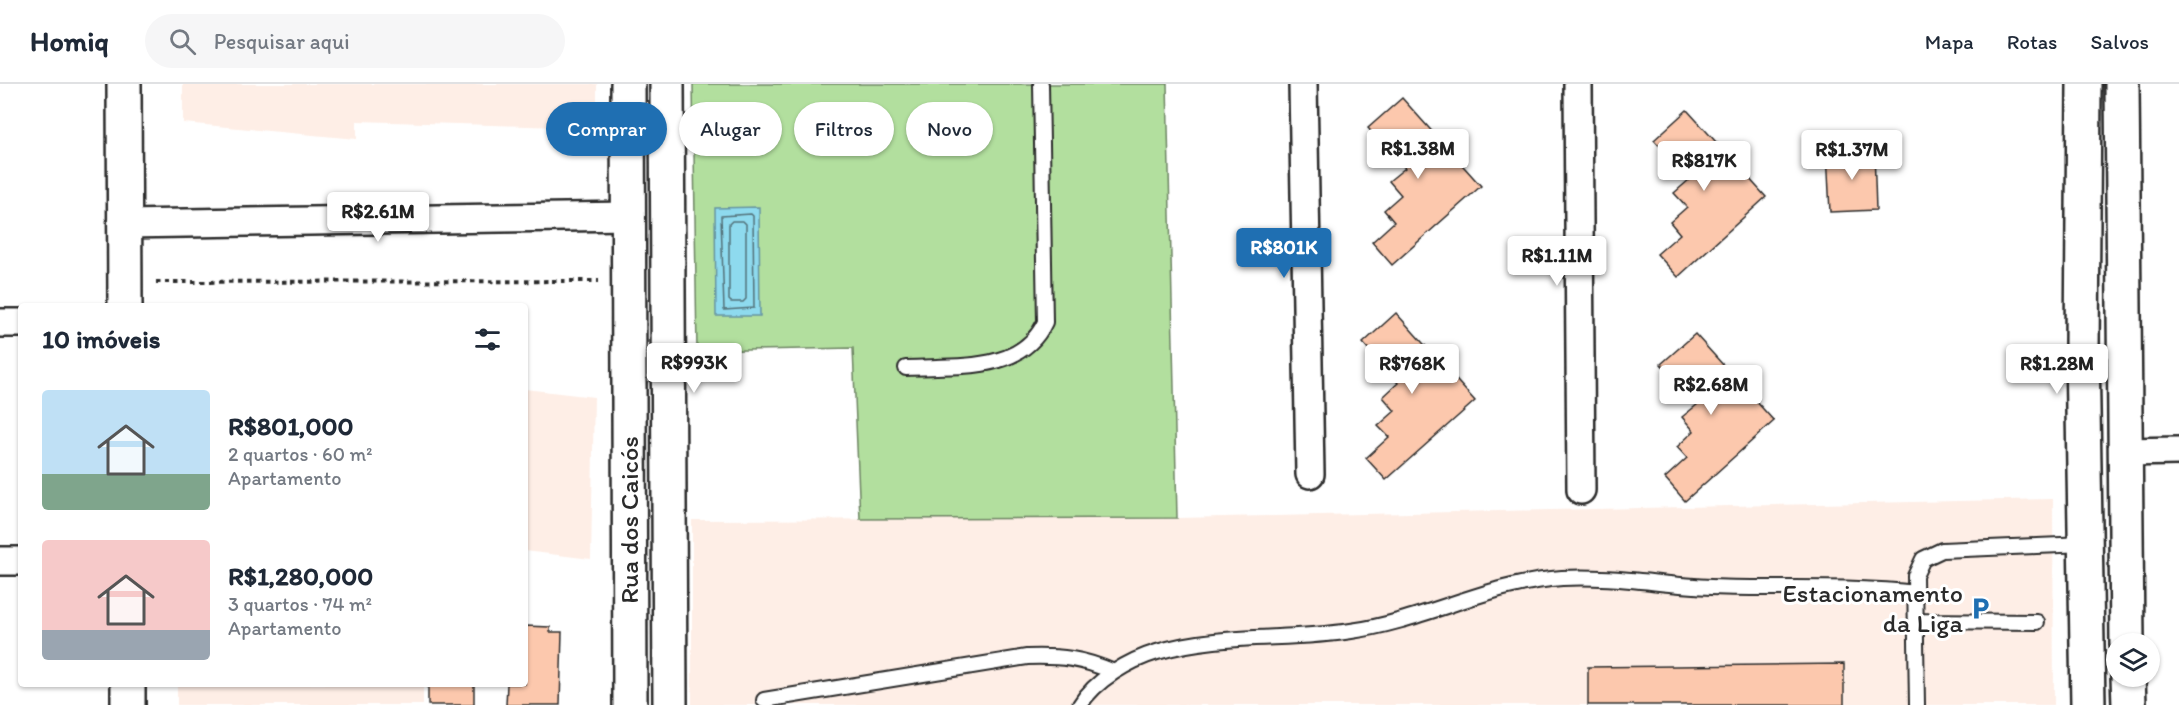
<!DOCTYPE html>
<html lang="pt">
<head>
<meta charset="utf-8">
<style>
  body { margin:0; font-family:Itim,sans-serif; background:#f6f6f7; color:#1f2937; height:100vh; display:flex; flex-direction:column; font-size:22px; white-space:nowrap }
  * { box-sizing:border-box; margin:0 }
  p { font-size:20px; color:#747a83 }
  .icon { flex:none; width:33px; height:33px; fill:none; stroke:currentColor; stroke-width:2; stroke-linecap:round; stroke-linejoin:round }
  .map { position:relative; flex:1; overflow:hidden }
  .panel { position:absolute; left:18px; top:219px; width:510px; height:384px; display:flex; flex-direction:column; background:#fff; border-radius:6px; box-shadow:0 2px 4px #0004 }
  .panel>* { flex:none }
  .top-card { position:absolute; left:546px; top:18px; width:570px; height:54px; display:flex; gap:12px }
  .fabs { position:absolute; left:2106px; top:549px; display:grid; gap:12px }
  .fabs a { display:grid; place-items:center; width:54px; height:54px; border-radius:50%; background:#fff; box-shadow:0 2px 4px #0004; font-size:30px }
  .price { position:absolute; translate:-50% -51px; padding:0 14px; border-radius:6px; background:#fff; color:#222; font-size:20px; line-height:39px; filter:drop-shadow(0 2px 3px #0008) }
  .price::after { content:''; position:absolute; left:50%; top:36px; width:18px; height:14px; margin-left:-9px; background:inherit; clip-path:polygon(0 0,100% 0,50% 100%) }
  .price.current { background:#1f6fb2; color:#fff }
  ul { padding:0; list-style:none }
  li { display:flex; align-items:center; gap:18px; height:150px; padding:0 24px }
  li span { display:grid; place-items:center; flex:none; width:168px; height:120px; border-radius:6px; color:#555 }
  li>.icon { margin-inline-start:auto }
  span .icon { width:72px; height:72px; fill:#fffc; stroke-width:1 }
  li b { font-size:26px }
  h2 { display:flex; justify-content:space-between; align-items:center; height:72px; padding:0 24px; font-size:26px }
  .tag { padding:0 21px; border-radius:27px; background:#fff; box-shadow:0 2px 4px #0004; font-size:21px; line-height:54px }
  .tag.current { background:#1f6fb2; color:#fff }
  header { display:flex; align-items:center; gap:36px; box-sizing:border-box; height:84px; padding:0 30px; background:#fff; border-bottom:2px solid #e0e1e3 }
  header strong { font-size:28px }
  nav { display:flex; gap:33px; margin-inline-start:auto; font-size:21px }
  .search { width:420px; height:54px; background:#f6f6f7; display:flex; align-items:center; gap:15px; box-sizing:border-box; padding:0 21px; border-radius:33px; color:#747a83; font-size:22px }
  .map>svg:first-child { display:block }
  .built { fill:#feeee6 }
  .pitch { fill:#b2df9e; stroke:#6e8564; stroke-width:1.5 }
  .water { fill:#8edaee; stroke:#6694a0; stroke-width:1.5 }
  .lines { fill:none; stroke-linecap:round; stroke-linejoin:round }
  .shore { stroke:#537179; stroke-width:1.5 }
  .building { fill:#fcc8ad; stroke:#2b2b2b; stroke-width:1.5 }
  .lane-casing { stroke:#2b2b2b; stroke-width:18 }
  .street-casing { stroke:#2b2b2b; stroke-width:32 }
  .secondary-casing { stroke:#2b2b2b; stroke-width:38 }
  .primary-casing { stroke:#2b2b2b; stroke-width:38 }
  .path { stroke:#2b2b2b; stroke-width:4; stroke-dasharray:4.5 4.5; stroke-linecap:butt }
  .lane { stroke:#fff; stroke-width:14 }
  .street { stroke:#fff; stroke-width:27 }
  .secondary { stroke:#fff; stroke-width:33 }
  .primary { stroke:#fff; stroke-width:33 }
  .labels { text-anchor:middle; stroke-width:6; stroke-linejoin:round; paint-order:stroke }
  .street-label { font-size:26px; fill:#2b2b2b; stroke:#fff }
  .poi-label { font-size:26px; fill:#2b2b2b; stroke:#fff; text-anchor:end }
</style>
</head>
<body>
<header>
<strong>Homiq</strong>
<div class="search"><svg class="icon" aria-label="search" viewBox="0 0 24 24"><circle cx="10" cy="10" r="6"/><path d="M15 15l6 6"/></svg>Pesquisar aqui</div>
<nav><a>Mapa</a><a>Rotas</a><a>Salvos</a></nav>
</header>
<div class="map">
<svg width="2179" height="621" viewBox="0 0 2179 621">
  <rect width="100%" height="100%" fill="#fff"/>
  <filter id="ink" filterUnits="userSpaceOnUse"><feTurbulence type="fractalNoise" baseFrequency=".0167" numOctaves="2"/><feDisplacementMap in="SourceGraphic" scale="12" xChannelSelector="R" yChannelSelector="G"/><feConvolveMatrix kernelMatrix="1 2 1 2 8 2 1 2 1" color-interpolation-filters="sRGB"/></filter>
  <g filter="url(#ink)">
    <path class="built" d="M183,0H597V44L357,37V55L183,39Z
      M525,305L594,313L591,475L525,467Z
      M2053,415L2054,621H692V436L1177,434Z
      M177,600H423V621H177Z"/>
    <path class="pitch" d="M693,0H1167L1177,434L860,435L853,264L697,267Z"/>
    <path class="water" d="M759,123L760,232H716L715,124Z"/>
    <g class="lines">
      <path class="shore" d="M751,130L753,132L754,224L724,226L721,132Z
        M732,137H743L746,140V215L743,218H731L729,216V140Z"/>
    </g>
    <path class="building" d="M1402,14L1481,102L1392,181L1372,158L1394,138L1384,126L1401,111L1389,97L1405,84L1368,44Z
      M1687,26L1766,113L1678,193L1657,170L1680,150L1670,138L1687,123L1674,109L1690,95L1654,56Z
      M1874,66L1876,126L1830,128L1827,68Z
      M1396,229L1475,317L1386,396L1366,374L1389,353L1378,342L1395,327L1383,313L1398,299L1363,259Z
      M1695,250L1774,337L1685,417L1665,394L1687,374L1677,363L1694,347L1682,333L1698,320L1661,280Z
      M525,542L550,543V548H562L560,621H506L507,600H525Z
      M1844,580V621H1588V583Z
      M428,600H474V621H428Z"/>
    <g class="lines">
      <defs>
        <path id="lane" d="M906,284C955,281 1021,290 1045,238L1041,0
          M1916,537L2037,538
          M764,616L1027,573C1061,572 1082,574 1114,588
          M1080,621C1095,596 1130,576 1157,568C1219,549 1288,557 1351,547C1424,537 1488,499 1562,494C1611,491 1662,501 1711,503C1779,506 1848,501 1916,509
          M1917,621L1915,492L1923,475L1942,466L2085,460"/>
        <path id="street" d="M1303,0L1310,390
          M1578,0L1581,406
          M125,140L629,132
          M0,239H21
          M2124,368L2179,367
          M0,477H21"/>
        <path id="secondary" d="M628,0L630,621
          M667,0L670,621
          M2084,0L2082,266L2088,621
          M2122,0L2127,560
          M2128,592L2129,621"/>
        <path id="primary" d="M124,0L125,222
          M128,600V621"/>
      </defs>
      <use href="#lane" class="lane-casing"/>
      <use href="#street" class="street-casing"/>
      <use href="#secondary" class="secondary-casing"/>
      <use href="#primary" class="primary-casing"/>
      <path class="path" d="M156,198L599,197"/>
      <use href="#lane" class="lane"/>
      <use href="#street" class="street"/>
      <use href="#secondary" class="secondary"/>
      <use href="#primary" class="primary"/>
    </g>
  </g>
  <defs>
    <symbol id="parking-bare" viewBox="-9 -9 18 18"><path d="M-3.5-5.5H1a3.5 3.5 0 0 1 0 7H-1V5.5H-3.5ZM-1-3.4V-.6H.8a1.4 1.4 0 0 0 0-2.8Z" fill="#1f6fb2" stroke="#fff" stroke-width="2.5" paint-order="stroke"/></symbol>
  </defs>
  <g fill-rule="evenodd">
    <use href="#parking-bare" x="1964" y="508" width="33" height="33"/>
  </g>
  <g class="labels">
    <g class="street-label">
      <text transform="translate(629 436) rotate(-90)" y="9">Rua dos Caicós</text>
    </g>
    <g class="poi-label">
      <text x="1963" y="518">Estacionamento<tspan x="1963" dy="30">da Liga</tspan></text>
    </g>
  </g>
</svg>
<div class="fabs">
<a><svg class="icon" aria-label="layers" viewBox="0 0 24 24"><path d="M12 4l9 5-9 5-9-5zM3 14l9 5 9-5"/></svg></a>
</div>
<b class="price" style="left:1418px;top:96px">R$1.38M</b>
<b class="price" style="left:1852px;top:97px">R$1.37M</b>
<b class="price" style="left:1704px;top:108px">R$817K</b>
<b class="price" style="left:378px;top:159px">R$2.61M</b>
<b class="price current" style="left:1284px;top:195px">R$801K</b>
<b class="price" style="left:1557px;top:203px">R$1.11M</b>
<b class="price" style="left:694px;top:310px">R$993K</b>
<b class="price" style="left:1412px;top:311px">R$768K</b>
<b class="price" style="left:2057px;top:311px">R$1.28M</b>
<b class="price" style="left:1711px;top:332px">R$2.68M</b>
<div class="top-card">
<a class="tag current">Comprar</a>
<a class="tag">Alugar</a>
<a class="tag">Filtros</a>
<a class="tag">Novo</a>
</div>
<section class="panel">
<h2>10 imóveis<svg class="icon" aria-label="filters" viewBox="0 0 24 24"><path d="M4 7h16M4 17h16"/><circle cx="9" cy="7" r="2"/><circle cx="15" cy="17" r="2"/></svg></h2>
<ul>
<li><span style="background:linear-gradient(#bfe0f5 70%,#7fa58c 0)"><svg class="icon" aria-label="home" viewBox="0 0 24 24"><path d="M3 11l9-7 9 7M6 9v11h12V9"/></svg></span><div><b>R$801,000</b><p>2 quartos · 60 m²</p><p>Apartamento</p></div></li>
<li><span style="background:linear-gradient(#f6c9c9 75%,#9aa5b1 0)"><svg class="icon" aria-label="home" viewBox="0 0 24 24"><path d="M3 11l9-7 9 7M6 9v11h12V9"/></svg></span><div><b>R$1,280,000</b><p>3 quartos · 74 m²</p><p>Apartamento</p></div></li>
</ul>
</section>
</div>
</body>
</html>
